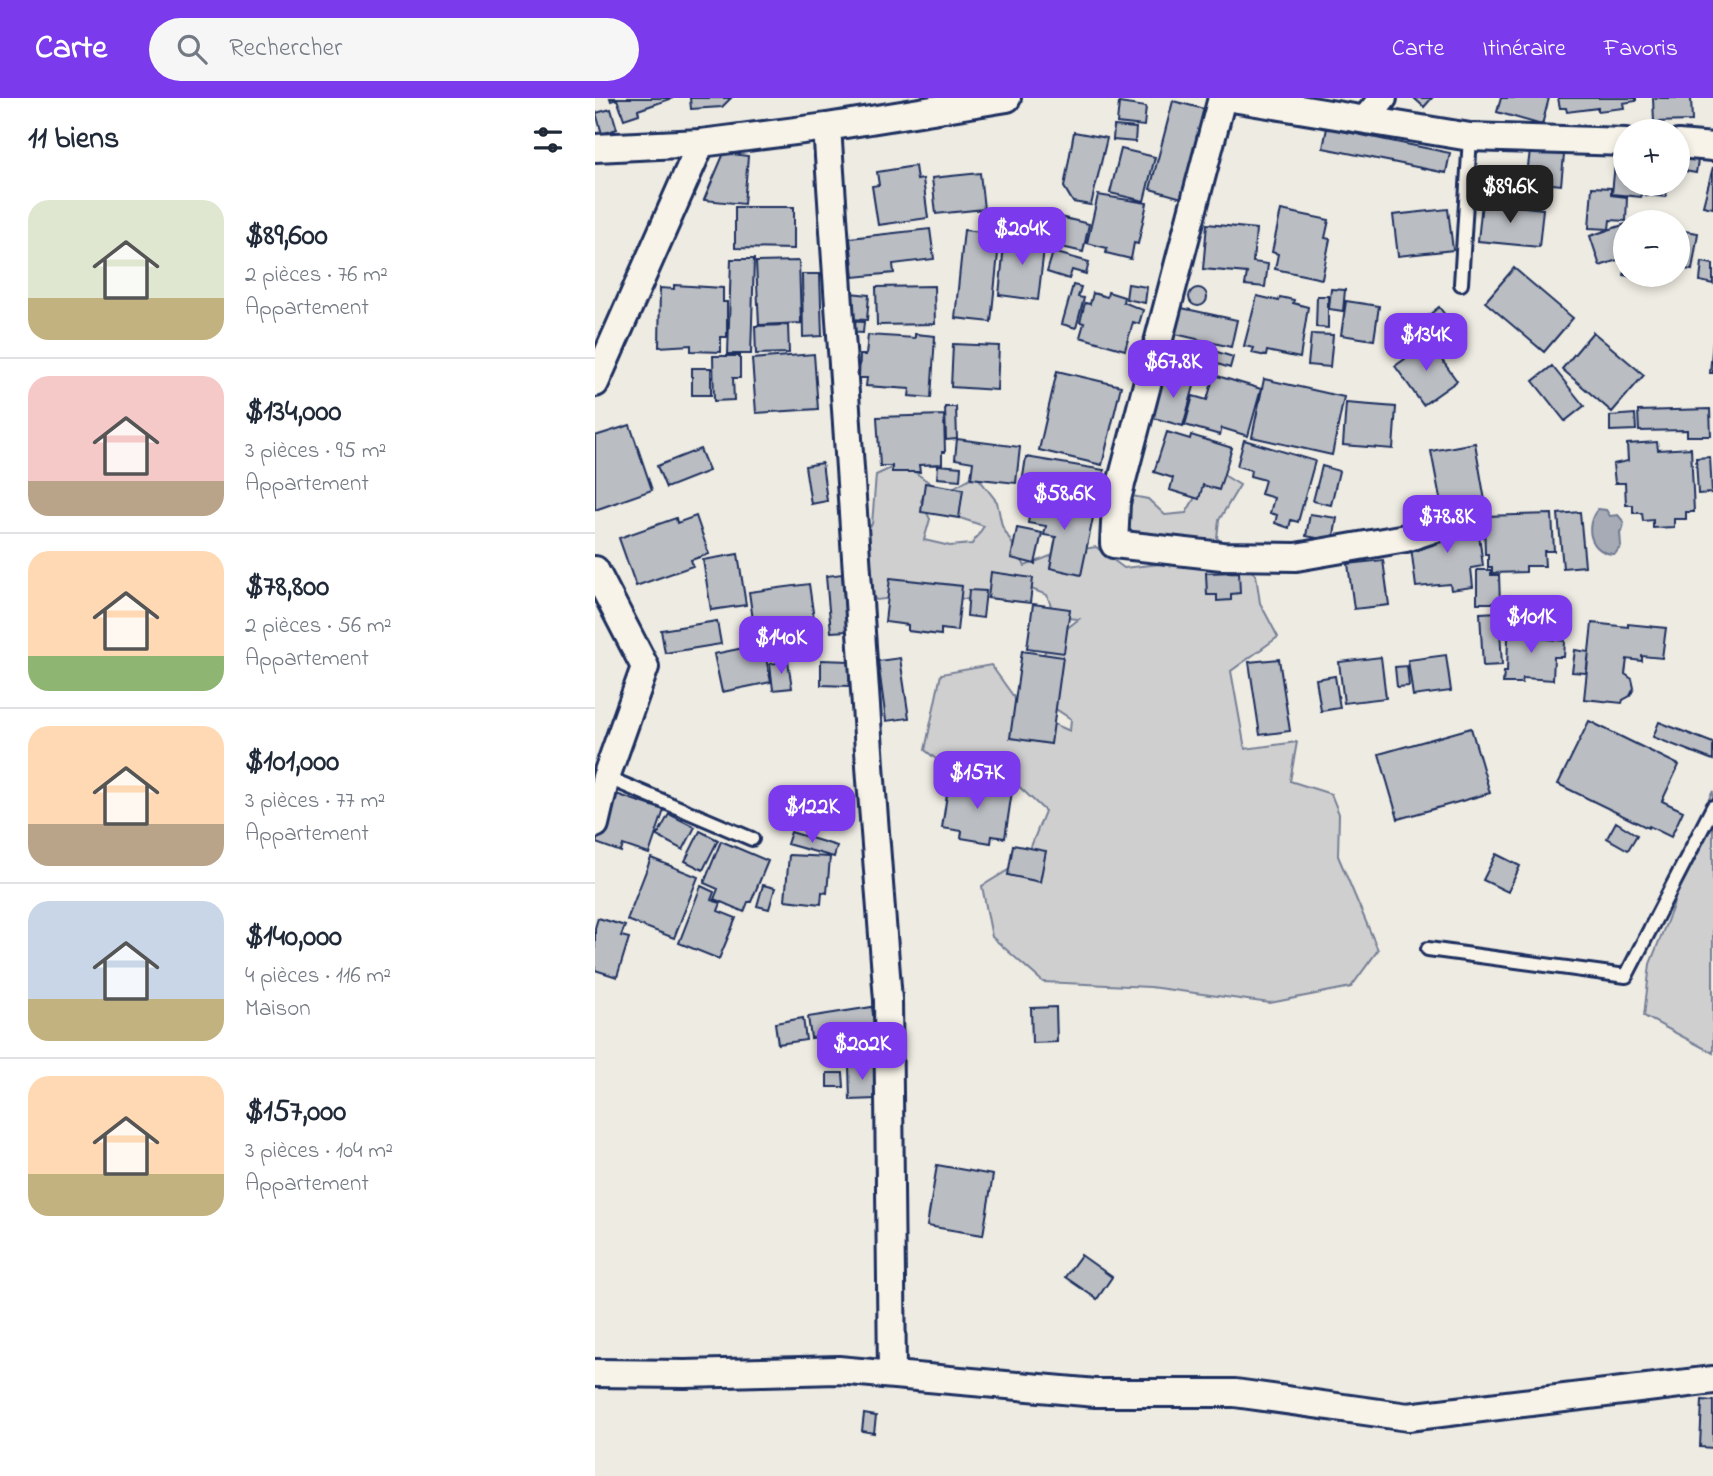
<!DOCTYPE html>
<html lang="fr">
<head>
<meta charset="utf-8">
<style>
  body { margin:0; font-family:"Indie Flower",sans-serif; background:#f6f6f7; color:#1f2937; height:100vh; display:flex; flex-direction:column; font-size:26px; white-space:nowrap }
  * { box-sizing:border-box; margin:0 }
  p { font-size:23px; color:#747a83 }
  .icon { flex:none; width:38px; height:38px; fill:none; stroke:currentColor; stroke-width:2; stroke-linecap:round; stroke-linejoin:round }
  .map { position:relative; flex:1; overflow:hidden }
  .side { display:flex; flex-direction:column; background:#fff; width:595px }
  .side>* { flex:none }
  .tools { position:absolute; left:1018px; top:21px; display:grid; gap:14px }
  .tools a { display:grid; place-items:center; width:77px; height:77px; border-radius:50%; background:#fff; box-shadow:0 4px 10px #0003; font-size:35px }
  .price { position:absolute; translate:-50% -60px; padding:0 16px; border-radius:14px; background:#7c3aed; color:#fff; font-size:23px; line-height:46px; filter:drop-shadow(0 2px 4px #0008) }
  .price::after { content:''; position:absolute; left:50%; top:42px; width:21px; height:16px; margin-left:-10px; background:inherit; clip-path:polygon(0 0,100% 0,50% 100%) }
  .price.on { background:#222; color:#fff }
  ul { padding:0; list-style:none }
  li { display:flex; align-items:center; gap:21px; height:175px; padding:0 28px }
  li+li { border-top:2px solid #e0e1e3 }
  li span { display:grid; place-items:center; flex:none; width:196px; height:140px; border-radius:21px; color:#555 }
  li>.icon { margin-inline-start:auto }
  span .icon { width:84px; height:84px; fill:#fffc; stroke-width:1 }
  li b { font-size:30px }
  h2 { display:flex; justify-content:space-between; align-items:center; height:84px; padding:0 28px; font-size:30px }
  header { display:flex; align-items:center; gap:42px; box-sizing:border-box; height:98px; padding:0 35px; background:#7c3aed; color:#fff }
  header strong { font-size:33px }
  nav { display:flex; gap:38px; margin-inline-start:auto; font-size:24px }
  .search { width:490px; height:63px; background:#f6f6f7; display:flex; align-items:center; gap:18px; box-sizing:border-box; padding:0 24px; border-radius:38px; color:#747a83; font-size:26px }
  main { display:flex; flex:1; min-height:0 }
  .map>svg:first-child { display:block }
  .green { fill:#cfcfcf; stroke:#757f96; stroke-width:2 }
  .water { fill:#a6abb5; stroke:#6e7992; stroke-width:2 }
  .building { fill:#babdc2; stroke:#1b2f5e; stroke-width:2 }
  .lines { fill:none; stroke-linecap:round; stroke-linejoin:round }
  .service-casing { stroke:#1b2f5e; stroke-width:18 }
  .minor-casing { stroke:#1b2f5e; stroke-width:32 }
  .service { stroke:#f7f3e8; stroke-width:12 }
  .minor { stroke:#f7f3e8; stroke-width:26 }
</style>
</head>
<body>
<header>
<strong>Carte</strong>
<div class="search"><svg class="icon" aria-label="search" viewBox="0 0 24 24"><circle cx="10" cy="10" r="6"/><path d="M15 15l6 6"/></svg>Rechercher</div>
<nav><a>Carte</a><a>Itinéraire</a><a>Favoris</a></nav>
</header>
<main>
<section class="side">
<h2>11 biens<svg class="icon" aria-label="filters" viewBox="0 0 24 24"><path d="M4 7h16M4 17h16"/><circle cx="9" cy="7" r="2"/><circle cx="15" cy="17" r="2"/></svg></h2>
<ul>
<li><span style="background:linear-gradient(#dfe7d0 70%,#c2b280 0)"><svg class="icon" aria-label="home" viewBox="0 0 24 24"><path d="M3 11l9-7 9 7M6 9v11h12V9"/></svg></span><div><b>$89,600</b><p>2 pièces · 76 m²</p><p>Appartement</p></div></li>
<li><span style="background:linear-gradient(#f6c9c9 75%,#b9a48a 0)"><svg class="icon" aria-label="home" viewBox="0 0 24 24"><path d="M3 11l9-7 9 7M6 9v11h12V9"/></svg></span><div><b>$134,000</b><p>3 pièces · 95 m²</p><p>Appartement</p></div></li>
<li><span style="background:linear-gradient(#ffd9b3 75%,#8fb573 0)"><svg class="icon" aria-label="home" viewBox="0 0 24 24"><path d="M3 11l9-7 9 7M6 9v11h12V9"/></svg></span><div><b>$78,800</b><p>2 pièces · 56 m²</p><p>Appartement</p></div></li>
<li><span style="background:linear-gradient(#ffd9b3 70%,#b9a48a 0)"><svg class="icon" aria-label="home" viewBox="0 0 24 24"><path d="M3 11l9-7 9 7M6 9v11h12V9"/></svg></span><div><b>$101,000</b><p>3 pièces · 77 m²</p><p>Appartement</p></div></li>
<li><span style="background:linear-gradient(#c9d6e8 70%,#c2b280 0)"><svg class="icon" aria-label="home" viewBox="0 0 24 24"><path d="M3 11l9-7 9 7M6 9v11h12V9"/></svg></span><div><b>$140,000</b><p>4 pièces · 116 m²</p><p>Maison</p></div></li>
<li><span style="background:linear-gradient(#ffd9b3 70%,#c2b280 0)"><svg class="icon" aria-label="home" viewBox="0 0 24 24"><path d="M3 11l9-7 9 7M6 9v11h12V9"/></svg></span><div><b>$157,000</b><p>3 pièces · 104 m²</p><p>Appartement</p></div></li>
</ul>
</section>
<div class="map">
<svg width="1118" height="1378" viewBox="0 0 1118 1378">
  <rect width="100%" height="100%" fill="#eeebe2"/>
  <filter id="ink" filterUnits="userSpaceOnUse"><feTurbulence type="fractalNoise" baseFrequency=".0143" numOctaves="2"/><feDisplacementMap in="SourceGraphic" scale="14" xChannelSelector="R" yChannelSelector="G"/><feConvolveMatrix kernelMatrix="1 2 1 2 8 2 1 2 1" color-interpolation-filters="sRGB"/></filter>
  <g filter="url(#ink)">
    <path class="green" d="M307,365L335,385L326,403L335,421L329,442L355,448L377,446L389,428L356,417L354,392L381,377L402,404L407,428L430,468L463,455L501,449L529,470L564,466L567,440L538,437L512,420L532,397L553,401L570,417L591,415L617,370L645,387L624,422L622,440L661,477L665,505L683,539L636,573L650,651L702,644L695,683L736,696L744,716L743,758L783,852L756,889L675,905L555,889L448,884L397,839L387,788L431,761L450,713L417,682L387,672L352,670L330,652L346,576L396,567L429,613L475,633L476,621L450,604L440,570L458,541L484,521L460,519L452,497L426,487L383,503L336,496L281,502L256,473L255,450L277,426L281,377Z
      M1118,693V955L1049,918L1055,866L1078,808L1097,735Z"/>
    <path class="water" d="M1003,411L1011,412L1015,418L1023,417L1029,424L1028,430L1025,434L1026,448L1020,456C995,456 988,428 1003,411Z"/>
    <path class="building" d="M15,0H78L43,12L44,16L29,21L22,1L16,3Z
      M95,0H136L127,9L96,11Z
      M819,0H837L829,9Z
      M906,0H954L947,27L902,14Z
      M963,0H1041V3L1028,5L1029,10L1003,13V10L972,14L971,10H965Z
      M1058,0H1096L1097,23L1059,24Z
      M578,3L609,11L587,100L555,91Z
      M524,5L551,9L549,28L522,25Z
      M16,11L22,31L7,36L1,15Z
      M519,28L541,30L540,44L518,42Z
      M732,30L855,55L851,75L728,50Z
      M479,34L512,40L496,107L478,104L469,89Z
      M526,51L560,59L549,103L515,95Z
      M935,53L969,57L966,87L931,83Z
      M1087,53L1104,56L1101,75L1084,72Z
      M129,55L153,58L149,106L109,102Z
      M1021,55L1031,56V86H1048L1046,99L1017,96Z
      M320,68L322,82L328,81L333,120L283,127L277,88L284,87L282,74Z
      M1118,69V110L1108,108Z
      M385,75L389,111L341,116L337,80Z
      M1052,86H1073L1071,99L1050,97Z
      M997,89L1016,90V97L1032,99L1031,123L1015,122L1014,131L994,130Z
      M503,97L552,105L543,146L539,145L536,161L511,155L512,150L492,145Z
      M887,104L948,111L944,149L883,143Z
      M140,109H199V151L140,150Z
      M853,111L858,152L803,158L798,117Z
      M686,112L734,122L730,140L735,141L727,181L680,171L683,156L677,154Z
      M457,117L494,126L488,154L450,145Z
      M612,126L661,131L658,164L673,166L670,189L650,187L652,175L608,171Z
      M1031,126V159L1005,168L995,138Z
      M335,131L339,161L298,166L299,175L259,179L255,140Z
      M369,132L405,136L396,224L360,220Z
      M1083,132L1103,135L1097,172L1083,170Z
      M410,137L450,142L443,202L404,197Z
      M458,154L494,164L491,176L477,172L474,181L452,174Z
      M136,161H159L156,256H133Z
      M204,163L206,225L164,227L161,164Z
      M1107,164L1118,166V186L1105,183Z
      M1031,169V177H1063L1061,185L1029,177Z
      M919,170L978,220L949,254L890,204Z
      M207,176H225L227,238L208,239Z
      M533,186L552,189L550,205L531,201Z
      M79,187L128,190V204H132V239H126V254L96,253V247L64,249L65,190L79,191Z
      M478,187L486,189L483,199L489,200L481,230L467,226Z
      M339,188L340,226L282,227L281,189Z
      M594 199a9 9 0 1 1 18 0a9 9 0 1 1-18 0Z
      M736,191L750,192L748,213L734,211Z
      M513,194L529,199L528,204L548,212L544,226L538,224L530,252L485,239L489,225L485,224L490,205L495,206L498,195L512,199Z
      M255,195L274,197L272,222L253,221Z
      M662,198L684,203L685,199L699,202L698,205L713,209L705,260L672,253L671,258L657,255L659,250L649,248Z
      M722,198H733V230L721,229Z
      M751,203L784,208L779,242L746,237Z
      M582,209L642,222L636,249L576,235Z
      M844,209L851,218L834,232L827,223Z
      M253,223L269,224L268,235L252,234Z
      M193,227L194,255L161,256L160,228Z
      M850,229L861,245L846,256L834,241Z
      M998,234L1049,277L1017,314L967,271Z
      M320,236L340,238L336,300L314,298L315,291L271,288L272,280H264L265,257H271L273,237L320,240Z
      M716,236L738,237L735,269L713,267Z
      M1118,242V275H1115Z
      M575,243L612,253L605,277L592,273L590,279L566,272Z
      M834,244L862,283L828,307L800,268Z
      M358,246L404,248L402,292L356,289Z
      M616,252L638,259L635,270L613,263Z
      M219,256L223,311L161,315L157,261Z
      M118,258H145V280H138L139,302L119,303Z
      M957,268L989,308L970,323L938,283Z
      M97,270H116V297H97Z
      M462,273L526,288L507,367L444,352Z
      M619,277L666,291L653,338L627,330L625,337L590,327L598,298L612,302Z
      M591,278L601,281L588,328L555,319L566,279L589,285Z
      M669,281L749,299L737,357L657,339Z
      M751,305L801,309L798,351L748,347Z
      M350,309H361L362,341L351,342Z
      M1115,311L1116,338H1092V332L1044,333L1043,313Z
      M1040,316L1041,332L1015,333V318Z
      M349,317L350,354H347V366L324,367L325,374H297V368H285L282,319Z
      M35,327L57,392L0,412V338Z
      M572,334L595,341L596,337L637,350L624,392L608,387L604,401L575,392L578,380L559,374Z
      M362,341L425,349L421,385L376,380L378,364L360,361Z
      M649,342L720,363L703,424L696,422L694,430L680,425L682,417L675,415L679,400L666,396L670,382L655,378L656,372L642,368Z
      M1062,344L1063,352L1096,350L1099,414H1091V421H1079V429L1058,430V422L1048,423L1047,415H1038V407H1031L1030,385H1020L1018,366L1033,363L1032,346Z
      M880,345L892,414L849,421L836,353Z
      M105,351L114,373L71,390L62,368Z
      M431,359L509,372L504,405L426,392Z
      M1115,359L1117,395L1103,396L1101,360Z
      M227,365L232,403L216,406L210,368Z
      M343,367L366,369L365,382L342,380Z
      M727,368L744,373L736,407L718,403Z
      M330,385L368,391L364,420L326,414Z
      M438,398L469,405L468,409L499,415L486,477L455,470L461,439L449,437L451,428L433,425Z
      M985,414L990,468L968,470L963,416Z
      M715,416L742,420L738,443L711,438Z
      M957,416L959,453H949L950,468H931V474L897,475V469H893V456H890L889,418Z
      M101,418L114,456L96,462L98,468L41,488L24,440L81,420L82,425Z
      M882,421L888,468L876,470L878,489L856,492L855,486L821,489L815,441L848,424Z
      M422,430L447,435L440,466L416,460Z
      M143,456L151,507L116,512L108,462Z
      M788,462L794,507L759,511L753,466Z
      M882,472H896V477H904L905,505H882Z
      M396,474L438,480L435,505L393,500Z
      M644,474L645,495L636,496V502L622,503V497H612L611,475Z
      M247,476L252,533L236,534L231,478Z
      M295,480L367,488L362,533L346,531V537L313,533V527L290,524Z
      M214,486L220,528L160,536L154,494Z
      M374,492L391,493L388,520L372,518Z
      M438,506L475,511L469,555L432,550Z
      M904,514L907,567L888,568L885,515Z
      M122,523L126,546L70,555L66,532Z
      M997,525L1033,529V526L1071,530L1067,560L1047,558V563L1032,561L1030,576L1037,581L1039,590L1035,598L1028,602L1027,605L989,601Z
      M916,527L945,528V540L970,543L969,559H959L958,582L928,580L927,585H908L909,574H912L913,539H916Z
      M168,546L176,584L127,594L119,556Z
      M980,552L994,554L991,575L977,574Z
      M427,553L468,559L456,646L415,640Z
      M851,557L856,593L818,598L813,562Z
      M786,559L791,600L749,605L744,564Z
      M305,560L314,620L291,623L283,563Z
      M684,561L695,633L665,637L654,564Z
      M226,562L255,563L254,588L226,587Z
      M193,563L197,590L178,592L175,566Z
      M812,568L814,588L802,589L800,569Z
      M740,578L745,610L726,613L721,581Z
      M994,623L1084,667L1067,703L1088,713L1076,739L1054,728L1053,730L963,686Z
      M1064,624L1118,645V662L1058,639Z
      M876,630L895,695L803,721L784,656Z
      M354,683L417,693L410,740L397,738L396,745L366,740L367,733L347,730Z
      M18,695L69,712L54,756L28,747L26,754L1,745Z
      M74,716L100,729L88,752L62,738Z
      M1021,724L1042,737L1033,752L1012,740Z
      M105,733L123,742L108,772L90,763Z
      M196,734L242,748L239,759L192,746Z
      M126,743L173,763L156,804H153L149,814L119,801L123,791L109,785Z
      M418,747L451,753L445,784L413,777Z
      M901,756L925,768L913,794L888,782Z
      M194,757L235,759L232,795L227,794L226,806L190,802Z
      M56,760L103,779L79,840L32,822Z
      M168,787L180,790L174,811L162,808Z
      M106,788L119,794L116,802L126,805L123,813L141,820L124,861L84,845Z
      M3,820L30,828L26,838L34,840L22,879L0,872V830Z
      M277,909L280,931L216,940L213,919Z
      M461,909L462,944L437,945L436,910Z
      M208,920L211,942L183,946L180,925Z
      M279,966L281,1001L255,1002L254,967Z
      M232,975H248L249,989H232Z
      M342,1067L398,1077L388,1137L332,1128Z
      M486,1157L517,1179L502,1201L470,1179Z
      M1107,1302L1118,1303V1350L1105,1349Z
      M269,1316L281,1318L279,1335L267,1333Z"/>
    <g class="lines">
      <defs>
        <path id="service" d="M866,186L875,39
          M11,679L157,741
          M833,851L1031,878L1118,709"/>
        <path id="minor" d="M627,0L521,405L519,446L627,458L701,459L811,440L844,429
          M637,0L875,39L1031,44
          M770,22L788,0
          M232,29L276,682L293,902L297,1276
          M1083,46L1118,49
          M0,50L106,45L232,29L412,0
          M0,285L106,45
          M0,472L50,569L11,679L0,726
          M0,1275L90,1276L243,1272L501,1295H640L813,1319L1118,1282"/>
      </defs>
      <use href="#service" class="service-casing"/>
      <use href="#minor" class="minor-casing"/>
      <use href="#service" class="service"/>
      <use href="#minor" class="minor"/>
    </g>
  </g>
</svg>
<div class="tools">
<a>+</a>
<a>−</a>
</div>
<b class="price on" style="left:915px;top:127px">$89.6K</b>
<b class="price" style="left:427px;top:169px">$204K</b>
<b class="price" style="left:831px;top:275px">$134K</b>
<b class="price" style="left:578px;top:302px">$67.8K</b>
<b class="price" style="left:469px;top:434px">$58.6K</b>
<b class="price" style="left:852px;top:457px">$78.8K</b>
<b class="price" style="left:936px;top:557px">$101K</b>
<b class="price" style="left:186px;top:578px">$140K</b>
<b class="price" style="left:382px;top:713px">$157K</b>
<b class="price" style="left:217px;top:747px">$122K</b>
<b class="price" style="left:267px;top:984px">$202K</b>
</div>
</main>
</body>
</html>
